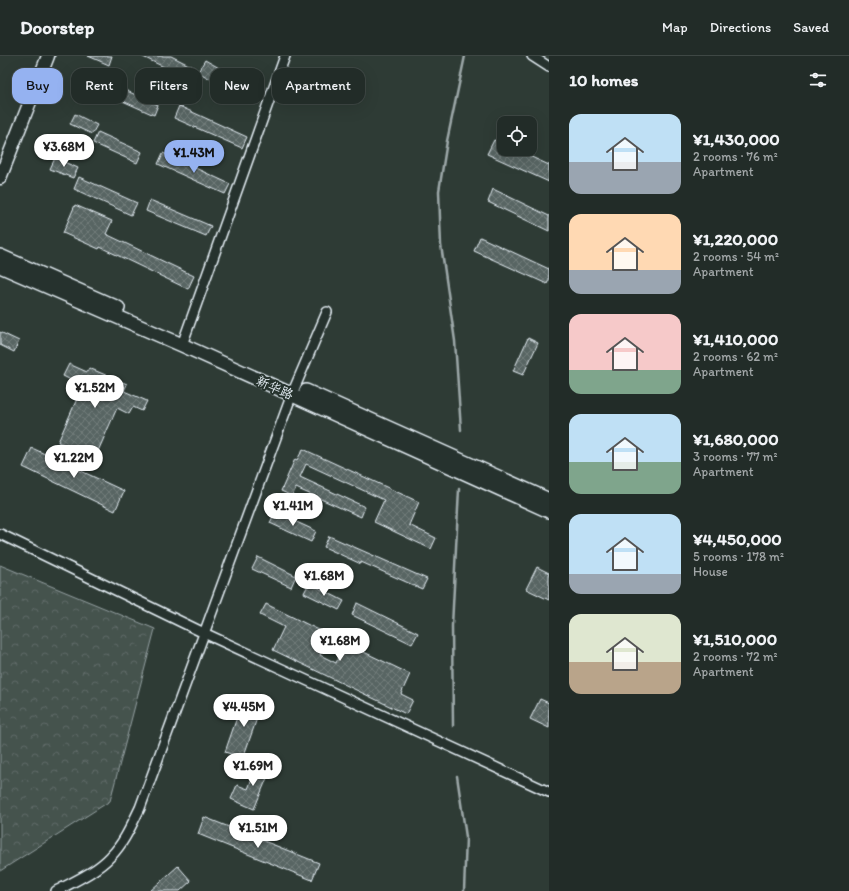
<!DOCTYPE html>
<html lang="en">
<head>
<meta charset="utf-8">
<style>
  body { margin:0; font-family:Itim,"LXGW WenKai TC",sans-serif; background:#2a3430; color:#f1f3f6; height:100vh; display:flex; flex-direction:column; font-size:15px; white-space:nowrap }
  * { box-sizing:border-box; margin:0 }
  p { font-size:13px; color:#a2a7a8 }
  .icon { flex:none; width:22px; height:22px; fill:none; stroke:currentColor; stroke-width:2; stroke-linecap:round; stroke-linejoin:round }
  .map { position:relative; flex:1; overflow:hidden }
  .sheet { display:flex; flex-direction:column; background:#222c28; width:300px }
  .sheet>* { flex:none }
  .top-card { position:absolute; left:12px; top:12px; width:380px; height:36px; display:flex; gap:8px }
  .controls { position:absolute; left:497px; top:60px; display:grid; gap:8px }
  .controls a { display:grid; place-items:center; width:40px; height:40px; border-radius:8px; background:#222c28; box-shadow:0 4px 16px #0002,0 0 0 1px #3f4845; font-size:20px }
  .price { position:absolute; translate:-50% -34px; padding:0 9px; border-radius:14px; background:#fff; color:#222; font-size:13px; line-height:26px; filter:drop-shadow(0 1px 2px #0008) }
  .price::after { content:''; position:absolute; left:50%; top:24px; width:12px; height:9px; margin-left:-6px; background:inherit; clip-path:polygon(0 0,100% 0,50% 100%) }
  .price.on { background:#95b2f1; color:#111 }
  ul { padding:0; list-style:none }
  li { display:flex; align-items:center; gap:12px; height:100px; padding:0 20px }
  li span { display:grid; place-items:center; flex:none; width:112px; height:80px; border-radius:12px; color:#555 }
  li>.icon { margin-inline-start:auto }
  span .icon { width:48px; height:48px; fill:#fffc; stroke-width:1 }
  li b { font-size:17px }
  h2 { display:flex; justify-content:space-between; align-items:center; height:48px; padding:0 20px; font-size:17px }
  .tag { padding:0 14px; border-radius:12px; background:#222c28; box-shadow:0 4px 16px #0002,0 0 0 1px #3f4845; font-size:14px; line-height:36px }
  .tag.on { background:#95b2f1; color:#111 }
  header { display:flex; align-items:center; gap:24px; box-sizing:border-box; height:56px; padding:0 20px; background:#222c28; border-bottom:1px solid #3f4845 }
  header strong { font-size:19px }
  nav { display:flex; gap:22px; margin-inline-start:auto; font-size:14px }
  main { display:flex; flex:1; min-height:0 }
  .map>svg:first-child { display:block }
  .park { fill:url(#park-crowns); stroke:#96a2a3 }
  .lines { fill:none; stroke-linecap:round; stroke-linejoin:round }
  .stream { stroke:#9da8a9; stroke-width:2.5 }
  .building { fill:url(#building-cross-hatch); stroke:#e8f1f8 }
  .minor-casing { stroke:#e8f1f8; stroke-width:12 }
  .tertiary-casing { stroke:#e8f1f8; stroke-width:15 }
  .secondary-casing { stroke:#e8f1f8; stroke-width:16 }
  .minor { stroke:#26332d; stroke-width:9 }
  .tertiary { stroke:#26332d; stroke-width:12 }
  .secondary { stroke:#26332d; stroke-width:13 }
  .labels { text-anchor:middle; stroke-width:4; stroke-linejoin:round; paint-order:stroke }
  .street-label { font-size:13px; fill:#e8f1f8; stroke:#26332d }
</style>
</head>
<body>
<header>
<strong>Doorstep</strong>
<nav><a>Map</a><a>Directions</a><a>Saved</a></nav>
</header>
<main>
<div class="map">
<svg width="549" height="835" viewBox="0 0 549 835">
  <defs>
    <pattern id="park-crowns" width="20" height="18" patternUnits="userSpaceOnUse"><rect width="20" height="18" fill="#45524e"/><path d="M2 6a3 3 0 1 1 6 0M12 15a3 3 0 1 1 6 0" fill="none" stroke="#606b68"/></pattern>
    <pattern id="building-cross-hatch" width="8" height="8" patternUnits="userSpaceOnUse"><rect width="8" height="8" fill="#596563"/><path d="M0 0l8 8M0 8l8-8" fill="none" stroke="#717c7a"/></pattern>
  </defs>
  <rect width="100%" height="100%" fill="#2e3b35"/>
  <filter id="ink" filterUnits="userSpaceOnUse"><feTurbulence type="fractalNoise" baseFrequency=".025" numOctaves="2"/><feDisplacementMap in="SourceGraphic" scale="8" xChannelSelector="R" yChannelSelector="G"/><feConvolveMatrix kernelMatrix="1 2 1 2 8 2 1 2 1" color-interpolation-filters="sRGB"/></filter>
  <g filter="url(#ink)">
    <path class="park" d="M0,509L155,573L110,745L0,815Z"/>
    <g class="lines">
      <path class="stream" d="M461,374L455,285L441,189L439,135L447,85L465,0
        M453,670L452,570L459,433
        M457,720L466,781L464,835"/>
    </g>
    <path class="building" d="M88,0H112L109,9Z
      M141,0H171L195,12L189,23Z
      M205,4L262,36L255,48L198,16Z
      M89,22L115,33L116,30L158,49L154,59L107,38L105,42L84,33Z
      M179,50L247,81L242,92L174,62Z
      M75,58L97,69L92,78L70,68Z
      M98,76L142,96L137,107L93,87Z
      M494,84L504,88V93H514L549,109V126L487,98Z
      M163,97L230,128L225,138L158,108Z
      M55,102L78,112L73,122L50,113Z
      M79,121L137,147L131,159L74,133Z
      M493,133L549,160V175L488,146Z
      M150,144L211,170L206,180L146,155Z
      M75,149L112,165L106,178L194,220L188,233L100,191L99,193L63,177Z
      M480,181L549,213V224L547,228L474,195Z
      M0,276L19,285L14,296L0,289Z
      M528,282L538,287L523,319L513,315Z
      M69,308L87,316L89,312L127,328L124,335L147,345L142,355L133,351L129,358L117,352L95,402L58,386L80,336L70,331L73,325L63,320Z
      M32,392L124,435L115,455L23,411Z
      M303,393L419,446L409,469L436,482L431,493L374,466L384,444L306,408L300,421L365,451L361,461L296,432L292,440L281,435L295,403L297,404Z
      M275,456L316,475L311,486L270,467Z
      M329,480L427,523L422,533L361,506V508L324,491Z
      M258,501L296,520L291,531L252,513Z
      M537,511L549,517V544L526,533Z
      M309,527L344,545L339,554L304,537Z
      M357,547L418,577L412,588L352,559Z
      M266,548L329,579L320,599L336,607L345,587L410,618L401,638L413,644L406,658L273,594L284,571L260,559Z
      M244,641L262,648L243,702L225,696Z
      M540,643L549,647V672L530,663Z
      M259,705L272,710L254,753L231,743L237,729L248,733Z
      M204,761L319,807L312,824L198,778Z
      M178,810L191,825L180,835H150Z"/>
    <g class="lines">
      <defs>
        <path id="minor" d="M532,0L549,11
          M182,289L285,0
          M0,478L204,577L549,736
          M56,835C75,825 96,816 111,800C124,787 132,768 140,752L292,338L327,256"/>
        <path id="tertiary" d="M0,122L48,0"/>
        <path id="secondary" d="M0,200L118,252
          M0,210L182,289L549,455
          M306,335L549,444"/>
      </defs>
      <use href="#minor" class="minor-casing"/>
      <use href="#tertiary" class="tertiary-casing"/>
      <use href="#secondary" class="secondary-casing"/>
      <use href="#minor" class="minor"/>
      <use href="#tertiary" class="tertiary"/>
      <use href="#secondary" class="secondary"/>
    </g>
  </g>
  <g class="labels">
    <g class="street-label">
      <text transform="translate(275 331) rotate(24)" y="5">新华路</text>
    </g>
  </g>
</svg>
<div class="controls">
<a><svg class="icon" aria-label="locate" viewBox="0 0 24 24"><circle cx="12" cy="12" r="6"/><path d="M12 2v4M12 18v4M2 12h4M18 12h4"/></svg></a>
</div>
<b class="price" style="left:64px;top:112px">¥3.68M</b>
<b class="price on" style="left:194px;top:118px">¥1.43M</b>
<b class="price" style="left:95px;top:353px">¥1.52M</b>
<b class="price" style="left:74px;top:423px">¥1.22M</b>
<b class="price" style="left:293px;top:471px">¥1.41M</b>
<b class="price" style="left:324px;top:541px">¥1.68M</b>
<b class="price" style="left:340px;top:606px">¥1.68M</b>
<b class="price" style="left:244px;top:672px">¥4.45M</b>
<b class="price" style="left:253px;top:731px">¥1.69M</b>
<b class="price" style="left:258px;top:793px">¥1.51M</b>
<div class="top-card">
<a class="tag on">Buy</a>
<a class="tag">Rent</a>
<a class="tag">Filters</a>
<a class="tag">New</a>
<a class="tag">Apartment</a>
</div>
</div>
<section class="sheet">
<h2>10 homes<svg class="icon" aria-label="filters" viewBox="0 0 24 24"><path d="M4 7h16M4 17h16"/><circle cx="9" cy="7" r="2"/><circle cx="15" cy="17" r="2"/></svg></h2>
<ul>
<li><span style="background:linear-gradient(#bfe0f5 60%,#9aa5b1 0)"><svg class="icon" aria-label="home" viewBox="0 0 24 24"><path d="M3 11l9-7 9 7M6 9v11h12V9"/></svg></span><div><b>¥1,430,000</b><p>2 rooms · 76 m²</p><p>Apartment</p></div></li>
<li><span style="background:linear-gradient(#ffd9b3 70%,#9aa5b1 0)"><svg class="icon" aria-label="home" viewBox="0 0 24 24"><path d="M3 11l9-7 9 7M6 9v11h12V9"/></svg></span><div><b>¥1,220,000</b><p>2 rooms · 54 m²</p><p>Apartment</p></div></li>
<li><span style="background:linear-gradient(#f6c9c9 70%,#7fa58c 0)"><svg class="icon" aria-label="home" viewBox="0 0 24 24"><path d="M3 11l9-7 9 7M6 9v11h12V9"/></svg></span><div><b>¥1,410,000</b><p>2 rooms · 62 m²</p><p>Apartment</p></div></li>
<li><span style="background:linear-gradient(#bfe0f5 60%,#7fa58c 0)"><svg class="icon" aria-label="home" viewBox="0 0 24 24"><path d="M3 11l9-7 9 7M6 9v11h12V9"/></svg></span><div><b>¥1,680,000</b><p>3 rooms · 77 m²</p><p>Apartment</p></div></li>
<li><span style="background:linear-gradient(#bfe0f5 75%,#9aa5b1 0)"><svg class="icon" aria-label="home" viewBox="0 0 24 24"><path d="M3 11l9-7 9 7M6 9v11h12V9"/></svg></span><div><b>¥4,450,000</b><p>5 rooms · 178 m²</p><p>House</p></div></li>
<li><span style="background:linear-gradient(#dfe7d0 60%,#b9a48a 0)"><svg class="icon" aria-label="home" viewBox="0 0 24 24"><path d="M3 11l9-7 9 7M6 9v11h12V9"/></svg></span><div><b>¥1,510,000</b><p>2 rooms · 72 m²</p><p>Apartment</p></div></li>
</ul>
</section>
</main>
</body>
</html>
